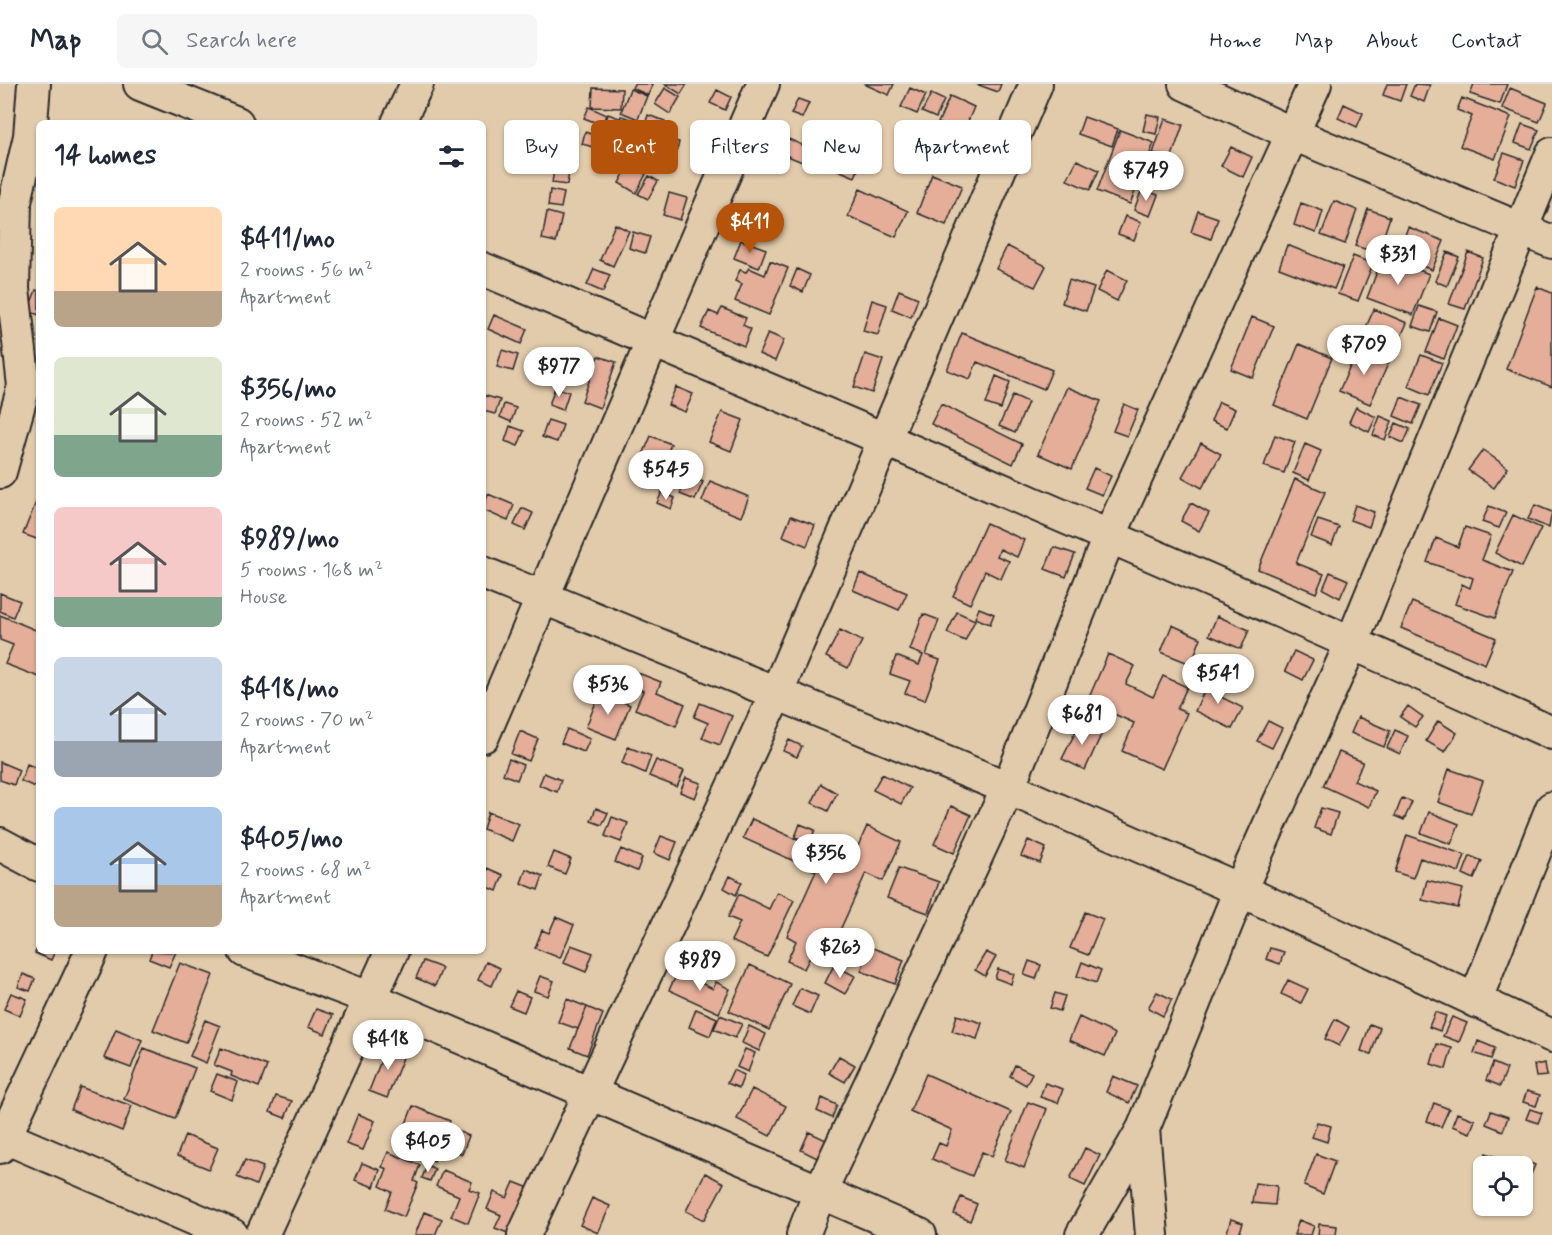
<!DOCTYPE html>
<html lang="en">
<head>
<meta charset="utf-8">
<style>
  body { margin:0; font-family:Mynerve,sans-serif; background:#f6f6f7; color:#1f2937; height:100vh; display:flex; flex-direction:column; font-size:22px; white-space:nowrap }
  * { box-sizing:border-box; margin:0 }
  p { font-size:20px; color:#747a83 }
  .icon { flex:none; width:33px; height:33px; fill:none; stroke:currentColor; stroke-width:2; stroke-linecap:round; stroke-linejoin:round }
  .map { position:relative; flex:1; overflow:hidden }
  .panel { position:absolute; left:36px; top:36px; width:450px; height:834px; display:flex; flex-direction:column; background:#fff; border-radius:9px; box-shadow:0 2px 4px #0004 }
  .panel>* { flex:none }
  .guide { position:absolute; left:504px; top:36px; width:570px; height:54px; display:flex; gap:12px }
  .fabs { position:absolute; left:1473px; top:1072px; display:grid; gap:12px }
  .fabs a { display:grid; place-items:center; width:60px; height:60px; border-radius:9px; background:#fff; box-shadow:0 2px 4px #0004; font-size:30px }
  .price { position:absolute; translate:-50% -51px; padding:0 14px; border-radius:21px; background:#fff; color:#222; font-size:20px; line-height:39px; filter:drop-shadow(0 2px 3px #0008) }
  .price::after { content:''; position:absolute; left:50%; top:36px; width:18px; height:14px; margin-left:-9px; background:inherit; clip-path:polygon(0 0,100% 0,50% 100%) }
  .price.current { background:#b45309; color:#fff }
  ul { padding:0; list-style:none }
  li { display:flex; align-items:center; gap:18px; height:150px; padding:0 18px }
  li span { display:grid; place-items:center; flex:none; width:168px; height:120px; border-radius:9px; color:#555 }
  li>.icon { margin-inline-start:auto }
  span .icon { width:72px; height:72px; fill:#fffc; stroke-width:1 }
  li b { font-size:26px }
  h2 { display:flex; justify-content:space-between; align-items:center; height:72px; padding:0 18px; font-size:26px }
  .tag { padding:0 21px; border-radius:9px; background:#fff; box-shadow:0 2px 4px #0004; font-size:21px; line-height:54px }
  .tag.current { background:#b45309; color:#fff }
  header { display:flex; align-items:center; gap:36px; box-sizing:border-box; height:84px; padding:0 30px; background:#fff; border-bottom:2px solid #e0e1e3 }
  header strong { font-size:28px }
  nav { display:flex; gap:33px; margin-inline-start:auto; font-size:21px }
  .search { width:420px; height:54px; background:#f6f6f7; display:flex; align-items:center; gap:15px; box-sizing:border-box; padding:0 21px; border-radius:9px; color:#747a83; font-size:22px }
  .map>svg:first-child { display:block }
  .building { fill:#e4ae99; stroke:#2b2b2b; stroke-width:1.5 }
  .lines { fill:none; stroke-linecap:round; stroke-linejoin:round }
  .street-casing { stroke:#2b2b2b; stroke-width:36 }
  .street { stroke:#e2cbab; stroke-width:32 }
</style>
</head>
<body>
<header>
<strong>Map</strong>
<div class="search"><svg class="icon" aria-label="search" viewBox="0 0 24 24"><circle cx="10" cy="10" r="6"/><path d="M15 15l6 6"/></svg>Search here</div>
<nav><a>Home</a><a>Map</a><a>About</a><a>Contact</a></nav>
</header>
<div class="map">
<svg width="1552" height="1151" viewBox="0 0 1552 1151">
  <rect width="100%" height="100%" fill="#e2cbab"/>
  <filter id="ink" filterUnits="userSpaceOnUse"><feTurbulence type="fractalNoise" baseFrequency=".0167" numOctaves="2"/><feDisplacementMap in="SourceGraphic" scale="12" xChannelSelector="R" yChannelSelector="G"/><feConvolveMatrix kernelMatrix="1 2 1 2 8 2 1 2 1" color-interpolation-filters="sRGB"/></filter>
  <g filter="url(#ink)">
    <path class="building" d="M634,0H653L648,11L632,4Z
      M665,0H687L681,10Z
      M864,0H894L889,11Z
      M976,0H1001L998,8Z
      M1387,0H1406L1400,17L1383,11Z
      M1415,0L1430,1L1424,18L1410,12Z
      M1474,0H1507L1500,20L1470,10Z
      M593,4L622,5L621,24L592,23Z
      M665,4L680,13L670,30L655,20Z
      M910,4L926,11L917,30L901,23Z
      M1510,4L1547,19L1539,38L1502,24Z
      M630,5L647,12L638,35L621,28Z
      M717,6L731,13L725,26L710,19Z
      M931,10L944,16L936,34L922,28Z
      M950,12L974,23L963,49L938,39Z
      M1462,14L1511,33L1495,75L1460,62L1472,32L1457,26Z
      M798,15L809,19L802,34L791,30Z
      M1344,20L1363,29L1357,43L1338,34Z
      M589,23L607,31L602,41L584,34Z
      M608,30L619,34L616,44L605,40Z
      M1147,30L1160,33L1156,50L1143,47Z
      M648,31L665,37L661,50L644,44Z
      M621,32L635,36L630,48L617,43Z
      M1084,33L1118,45L1112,62L1078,50Z
      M1165,35L1183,41L1171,75L1153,69Z
      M1522,40L1539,46L1531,65L1515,59Z
      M1120,46L1154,59L1130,120L1097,107Z
      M585,48L600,53L597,64L582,60Z
      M643,49L656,53L654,64L640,60Z
      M784,53L813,66L807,80L778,68Z
      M659,54L679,58L676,71L656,67Z
      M1231,63L1252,73L1243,93L1221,82Z
      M557,66L572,69L567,101L552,99Z
      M846,69L862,76L855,93L838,86Z
      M1504,69L1524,76L1515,102L1494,94Z
      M1077,76L1099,86L1090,106L1067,96Z
      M629,81L646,90L636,109L619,99Z
      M932,90L962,102L946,141L917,129Z
      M649,92L658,97L648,115L638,110Z
      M860,105L908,127L896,153L848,132Z
      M1142,105L1158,111L1150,132L1134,126Z
      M550,106L564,109L561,124L548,122Z
      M669,109L687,114L680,136L663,131Z
      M1334,117L1357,126L1345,160L1321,151Z
      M1301,119L1323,127L1316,149L1294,141Z
      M1368,125L1390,133L1378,169L1355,162Z
      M1198,127L1218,134L1211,155L1191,148Z
      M547,128L562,132L556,158L542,155Z
      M1125,132L1141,138L1134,156L1118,150Z
      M615,140L629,147L613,182L600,176Z
      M1408,143L1444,157L1432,186L1397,172Z
      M633,148L650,153L645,169L629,164Z
      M741,156L766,165L759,184L734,174Z
      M1287,161L1343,183L1334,205L1279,184Z
      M1007,162L1046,182L1035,203L996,185Z
      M1447,168L1459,173L1447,202L1435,197Z
      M1468,168L1483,174L1465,225L1449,220Z
      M1353,172L1373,180L1358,217L1338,210Z
      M1383,172L1429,190L1413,231L1367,214Z
      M770,177L788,184L769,231L735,217L742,200L735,197L740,186L746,188L749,184L765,191Z
      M594,185L610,191L603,208L587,201Z
      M797,185L810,191L803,208L790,202Z
      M1107,186L1127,196L1117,217L1097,207Z
      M1069,196L1094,204L1086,227L1062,219Z
      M1537,203L1552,209V303L1506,285Z
      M36,206L39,207V231L28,227Z
      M899,206L918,214L911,233L892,225Z
      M872,216L887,221L878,251L863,247Z
      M1419,222L1437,228L1430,248L1412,242Z
      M722,224L746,234L743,241L751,245L744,262L701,244L709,227L718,231Z
      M1374,225L1407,239L1392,273L1359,259Z
      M494,231L527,245L521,260L488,245Z
      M1252,233L1274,242L1253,294L1231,285Z
      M1439,234L1457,241L1444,275L1426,268Z
      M768,249L784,256L775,277L759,270Z
      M962,249L1052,286L1044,305L977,278L970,295L947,286Z
      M1299,260L1332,274L1307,335L1274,321Z
      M1358,265L1389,278L1370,320L1339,307Z
      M502,266L518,271L513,287L497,283Z
      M865,270L883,276L872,309L854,303Z
      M1421,271L1442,279L1429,311L1408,302Z
      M598,272L616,278L600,324L582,317Z
      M996,292L1010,298L1001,325L986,320Z
      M555,303L569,308L563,326L549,321Z
      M676,303L693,310L685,328L668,321Z
      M1067,303L1101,317L1072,385L1038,370Z
      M483,311L500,316L495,330L483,327Z
      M1013,311L1028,318L1015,349L999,342Z
      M1401,313L1421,321L1413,340L1394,332Z
      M1219,318L1235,325L1227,344L1211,337Z
      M504,320L516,324L511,338L500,333Z
      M941,320L1022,360L1013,380L931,340Z
      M1124,320L1138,326L1127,352L1113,347Z
      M1356,323L1376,333L1369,348L1349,338Z
      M722,328L743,336L731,367L709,358Z
      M1380,332L1392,337L1385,356L1373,351Z
      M548,336L563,341L557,358L542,353Z
      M1396,339L1410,345L1404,359L1390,353Z
      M510,342L524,347L518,362L505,357Z
      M1275,351L1295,358L1284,389L1264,382Z
      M651,352L671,360L657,395L636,387Z
      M1201,359L1221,370L1202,404L1182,393Z
      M1305,360L1321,367L1309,396L1293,389Z
      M1483,366L1508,384L1494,404L1468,386Z
      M1094,384L1111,392L1102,411L1085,404Z
      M687,392L703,398L695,416L680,410Z
      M1295,395L1325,408L1296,479L1324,490L1316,509L1258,485Z
      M710,397L749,413L741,433L702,417Z
      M662,408L675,414L671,425L657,419Z
      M488,410L514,421L508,437L483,426Z
      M39,411V456L23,450Z
      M1191,419L1209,429L1199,447L1181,437Z
      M1355,421L1374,428L1369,443L1350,436Z
      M1535,421L1552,428L1549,444L1528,435Z
      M1489,422L1506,429L1499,444L1482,438Z
      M522,424L533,429L525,446L514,441Z
      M1513,431L1541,444L1522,483L1495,469Z
      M791,432L815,441L807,462L783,452Z
      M1318,436L1339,443L1332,461L1311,453Z
      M986,439L1024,456L1017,473L1000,465L997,472L1009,477L1001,495L985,487L970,520L953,512Z
      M1465,443L1491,452L1482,476L1513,488L1495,534L1455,520L1462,500L1470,504L1473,494L1427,478L1436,454L1458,463Z
      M1054,463L1075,470L1066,493L1045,485Z
      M1330,488L1348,496L1340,514L1323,505Z
      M860,489L907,509L899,526L853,506Z
      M0,509L20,517L13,533L0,527Z
      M1412,518L1496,554L1485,580L1401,544Z
      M979,524L994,530L990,540L975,534Z
      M957,528L975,536L965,557L947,549Z
      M923,530L939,536L926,571L940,576L925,616L905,609L910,597L890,590L896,572L919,581L923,571L910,566Z
      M0,531L38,547L39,593L5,580L13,561L0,556Z
      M1217,532L1249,546L1241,565L1209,551Z
      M1172,541L1201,554L1191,580L1161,568Z
      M840,546L862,557L848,584L826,573Z
      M1294,567L1313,576L1303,596L1285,587Z
      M1108,570L1135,582L1126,600L1153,613L1163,592L1187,603L1177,625L1187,629L1162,685L1122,667L1134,639L1087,618Z
      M633,587L661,598L657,608L685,620L676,642L635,625L643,607L627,601Z
      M1210,594L1227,603L1221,613L1243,624L1232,645L1195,627Z
      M600,608L630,621L616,655L586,643Z
      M700,619L732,632L720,661L702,654L708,639L694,633Z
      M1408,622L1423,633L1415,643L1400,633Z
      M1358,633L1390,647L1384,663L1351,649Z
      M1268,637L1282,644L1272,664L1257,657Z
      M1438,637L1457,649L1445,668L1426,657Z
      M1080,639L1102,649L1085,686L1062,675Z
      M567,645L590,655L584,668L561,659Z
      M1395,646L1408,652L1400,670L1387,664Z
      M520,647L538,655L529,677L511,670Z
      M789,656L802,662L797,673L783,667Z
      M628,663L651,672L645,689L622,679Z
      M1339,668L1363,678L1354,697L1376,707L1369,723L1323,702Z
      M509,675L523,681L517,696L503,690Z
      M656,676L684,687L677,703L649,692Z
      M0,678L19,686L14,701L0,696Z
      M27,680L39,685L35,703L21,697Z
      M1449,685L1483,697L1471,730L1438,718Z
      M544,689L561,696L557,708L539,701Z
      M882,690L910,704L901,720L873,706Z
      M686,694L701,699L695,714L680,708Z
      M821,700L837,709L828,727L812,719Z
      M1402,714L1412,718L1404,736L1395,732Z
      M951,722L971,731L954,769L934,760Z
      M596,724L608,729L602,741L591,737Z
      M1321,724L1338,729L1331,750L1314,744Z
      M488,728L519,740L512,757L483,745Z
      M1429,728L1459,740L1451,760L1421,749Z
      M612,733L628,739L621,758L605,752Z
      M752,735L850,780L867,742L901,758L883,797L866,789L826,877L811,871L804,885L787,877L796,857L787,852L816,787L743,754Z
      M800,740L815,746L809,759L795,753Z
      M1407,751L1465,771L1459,788L1420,774L1413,794L1395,788Z
      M661,752L677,758L670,776L654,769Z
      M1028,756L1046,764L1040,779L1021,772Z
      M621,765L642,774L637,787L615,778Z
      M554,768L571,775L565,790L548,783Z
      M1470,772L1482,777L1474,795L1463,790Z
      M487,784L503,791L497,807L483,801Z
      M899,784L939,798L928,829L887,814Z
      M526,785L543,792L538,806L521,799Z
      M730,792L742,798L736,811L724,804Z
      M1427,796L1463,805L1458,824L1422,816Z
      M777,808L794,816L767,873L731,857L740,838L728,833L739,810L769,825Z
      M1085,828L1103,835L1088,871L1070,864Z
      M556,833L574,841L560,874L535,864L542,846L549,849Z
      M39,859V867H55L51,876L35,869Z
      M571,861L593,869L586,888L564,879Z
      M870,863L904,876L895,900L861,887Z
      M1270,864L1284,868L1280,880L1266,875Z
      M152,867L176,868L169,883L149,875Z
      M986,868L996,873L985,892L975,886Z
      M423,877L442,884L435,902L416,894Z
      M1029,877L1041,881L1036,895L1024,891Z
      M486,878L500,884L492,902L478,896Z
      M1082,878L1101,886L1096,899L1077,892Z
      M180,879L213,891L186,959L153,946Z
      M750,881L790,900L769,946L729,927Z
      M834,881L855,892L845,910L825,899Z
      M998,885L1014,890L1011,900L995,894Z
      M678,888L713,905L716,898L730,905L719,929L669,906Z
      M23,890L35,895L30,907L18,903Z
      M540,892L554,897L548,912L534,907Z
      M1288,896L1308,905L1301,919L1281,910Z
      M800,904L818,912L810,930L792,922Z
      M516,907L530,913L524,928L509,922Z
      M1157,908L1172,915L1163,932L1148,924Z
      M11,909L27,915L20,932L4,925Z
      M1055,909L1065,912L1060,927L1050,924Z
      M567,915L587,923L578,945L558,938Z
      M587,923L603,930L587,971L570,964Z
      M316,925L333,931L325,950L308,943Z
      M696,925L717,934L710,952L689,943Z
      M1435,928L1446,932L1440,947L1429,943Z
      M720,931L742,940L735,954L714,945Z
      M957,931L982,939L977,955L952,947Z
      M1079,933L1115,950L1105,972L1069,956Z
      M1452,933L1467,939L1459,958L1443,952Z
      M1335,935L1349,943L1339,962L1325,955Z
      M205,936L220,942L206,979L190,972Z
      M1370,940L1380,944L1371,970L1361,967Z
      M749,942L766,950L759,967L742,959Z
      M116,945L142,956L131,984L104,974Z
      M1478,957L1495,964L1491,975L1474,969Z
      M388,959L406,966L387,1014L369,1007Z
      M1437,960L1452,964L1446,985L1431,980Z
      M144,964L195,984L175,1035L124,1015Z
      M221,964L267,982L259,1003L231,992L232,988L214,981Z
      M745,965L755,969L748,988L737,983Z
      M839,972L855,981L845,998L829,989Z
      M1493,979L1507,985L1500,1002L1486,996Z
      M1545,979L1547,992L1536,993L1534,981Z
      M1015,981L1032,989L1026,1001L1010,992Z
      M733,986L744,991L739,1004L727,999Z
      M217,990L238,998L232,1016L210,1007Z
      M926,990L1011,1028L992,1072L982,1068L972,1092L932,1075L939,1059L946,1062L952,1046L910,1027Z
      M1113,992L1137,1002L1129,1019L1106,1008Z
      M1045,999L1063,1005L1058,1019L1040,1013Z
      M80,1003L132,1022L122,1047L71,1026Z
      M752,1005L786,1022L770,1052L737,1035Z
      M1527,1007L1540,1011L1536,1022L1523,1018Z
      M276,1012L292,1017L285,1034L270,1028Z
      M822,1014L837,1021L832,1034L817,1027Z
      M1028,1018L1047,1025L1024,1084L1005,1076Z
      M1434,1019L1449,1025L1441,1043L1427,1037Z
      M413,1022L450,1037L434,1077L397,1062Z
      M1530,1025L1542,1029L1538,1039L1526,1035Z
      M1491,1027L1508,1033L1503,1047L1486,1040Z
      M1457,1029L1475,1036L1470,1049L1452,1042Z
      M358,1030L375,1037L363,1066L346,1060Z
      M1317,1038L1331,1042L1327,1058L1312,1053Z
      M453,1045L469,1052L462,1070L446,1063Z
      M809,1048L826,1056L817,1074L801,1066Z
      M185,1051L218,1064L209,1085L177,1072Z
      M1085,1064L1100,1071L1085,1102L1070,1095Z
      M388,1068L420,1081L414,1097L418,1099L404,1133L385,1125L392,1108L380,1102L387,1085L382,1083Z
      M1486,1069L1502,1075L1499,1083H1481Z
      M1316,1070L1335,1077L1323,1110L1304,1102Z
      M1520,1075L1535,1081L1528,1097L1522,1095V1083H1517Z
      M245,1076L263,1083L256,1101L237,1093Z
      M362,1079L380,1086L374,1103L355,1096Z
      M427,1081L435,1085L430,1097L422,1094Z
      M443,1086L472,1098L469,1105L480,1109L468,1139L451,1132L459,1112L436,1102Z
      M705,1089L724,1099L704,1136L686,1127Z
      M514,1098L529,1104L510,1150L495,1144L501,1131L487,1125L494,1108L507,1114Z
      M1255,1099L1277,1102L1275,1121L1252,1119Z
      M961,1113L977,1120L970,1137L954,1130Z
      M592,1114L610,1122L598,1149L580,1141Z
      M424,1128L442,1135L435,1151H415Z
      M1231,1135L1243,1139L1239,1151H1226Z
      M1299,1136L1314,1142L1311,1151H1294Z
      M1319,1140L1337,1142L1336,1151H1318Z"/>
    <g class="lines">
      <defs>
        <path id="street" d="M140,0L237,39
          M1185,0L1293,50L1552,158
          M398,39L417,0
          M483,185C841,336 1198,488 1552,649
          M0,388L24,302L13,205L15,118L30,52L34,0
          M483,489L1008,704L1240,806L1552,952
          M483,652L763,0
          M0,760L39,781
          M245,867L372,915L920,1151
          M1475,917L1552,724
          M1143,1045L1152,1151
          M0,1051L232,1151
          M0,1063L92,867
          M262,1151L392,867
          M524,1151L776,610L1036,0
          M803,1151L820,1108L1008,704L1109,453L1315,0
          M1082,1151L1143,1045L1240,806L1352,558L1552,70"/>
      </defs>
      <use href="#street" class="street-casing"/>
      <use href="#street" class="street"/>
    </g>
  </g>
</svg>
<div class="fabs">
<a><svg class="icon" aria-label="locate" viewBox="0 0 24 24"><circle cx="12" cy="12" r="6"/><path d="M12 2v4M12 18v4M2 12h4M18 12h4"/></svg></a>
</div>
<b class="price" style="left:1146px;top:118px">$749</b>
<b class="price current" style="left:750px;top:170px">$411</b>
<b class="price" style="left:1398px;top:202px">$331</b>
<b class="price" style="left:1364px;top:292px">$709</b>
<b class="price" style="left:559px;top:314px">$977</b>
<b class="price" style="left:666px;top:417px">$545</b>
<b class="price" style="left:1218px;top:621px">$541</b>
<b class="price" style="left:608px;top:632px">$536</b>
<b class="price" style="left:1082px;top:662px">$681</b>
<b class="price" style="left:826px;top:801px">$356</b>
<b class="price" style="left:840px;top:895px">$263</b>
<b class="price" style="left:700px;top:908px">$989</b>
<b class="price" style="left:388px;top:987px">$418</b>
<b class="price" style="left:428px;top:1089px">$405</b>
<div class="guide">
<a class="tag">Buy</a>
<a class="tag current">Rent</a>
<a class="tag">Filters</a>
<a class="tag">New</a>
<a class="tag">Apartment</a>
</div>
<section class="panel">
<h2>14 homes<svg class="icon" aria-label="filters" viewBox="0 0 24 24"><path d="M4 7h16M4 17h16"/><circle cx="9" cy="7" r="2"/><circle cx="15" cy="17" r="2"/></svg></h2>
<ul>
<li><span style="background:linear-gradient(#ffd9b3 70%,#b9a48a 0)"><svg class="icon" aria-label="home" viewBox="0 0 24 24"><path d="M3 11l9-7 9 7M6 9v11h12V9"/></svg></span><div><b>$411/mo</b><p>2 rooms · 56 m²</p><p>Apartment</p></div></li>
<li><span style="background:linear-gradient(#dfe7d0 65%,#7fa58c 0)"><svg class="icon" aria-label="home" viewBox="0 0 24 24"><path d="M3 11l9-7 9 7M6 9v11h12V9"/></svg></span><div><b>$356/mo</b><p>2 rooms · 52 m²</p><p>Apartment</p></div></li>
<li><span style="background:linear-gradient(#f6c9c9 75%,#7fa58c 0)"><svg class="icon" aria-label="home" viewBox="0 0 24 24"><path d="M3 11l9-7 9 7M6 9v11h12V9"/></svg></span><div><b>$989/mo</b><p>5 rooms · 168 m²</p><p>House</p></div></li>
<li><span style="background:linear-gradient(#c9d6e8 70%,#9aa5b1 0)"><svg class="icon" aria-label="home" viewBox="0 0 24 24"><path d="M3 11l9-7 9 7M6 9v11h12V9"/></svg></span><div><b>$418/mo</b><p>2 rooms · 70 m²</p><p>Apartment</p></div></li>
<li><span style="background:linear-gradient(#a9c7e8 65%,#b9a48a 0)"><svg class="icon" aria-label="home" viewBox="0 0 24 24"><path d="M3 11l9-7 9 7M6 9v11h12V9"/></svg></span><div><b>$405/mo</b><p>2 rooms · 68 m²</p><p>Apartment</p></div></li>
</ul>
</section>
</div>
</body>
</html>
